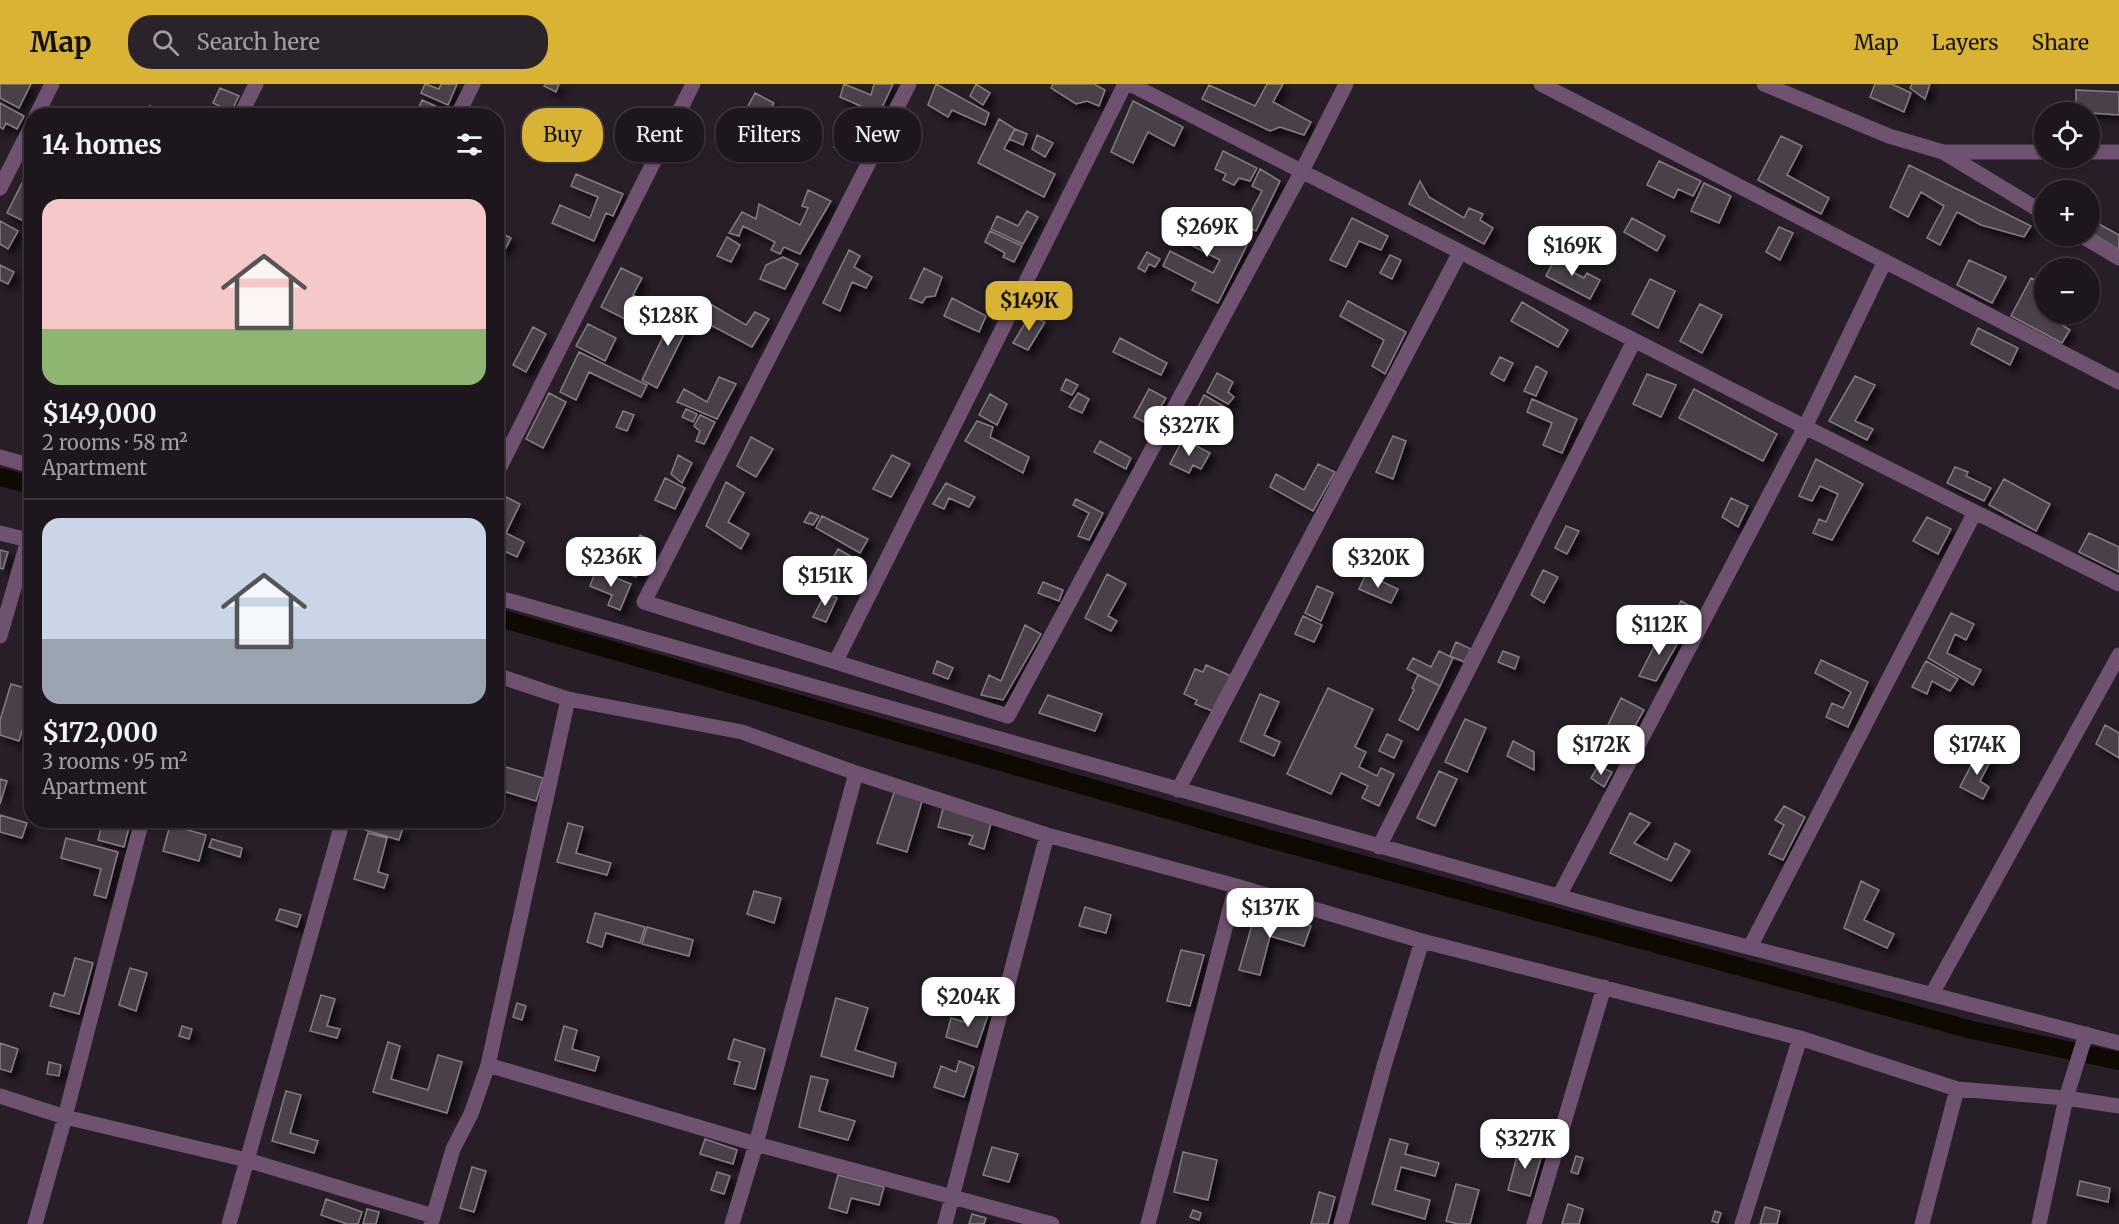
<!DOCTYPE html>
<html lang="en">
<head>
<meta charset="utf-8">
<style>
  body { margin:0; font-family:Merriweather,serif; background:#2a232a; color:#f1f3f6; height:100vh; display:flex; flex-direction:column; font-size:22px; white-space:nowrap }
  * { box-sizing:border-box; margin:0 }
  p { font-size:20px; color:#a09fa4 }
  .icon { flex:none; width:33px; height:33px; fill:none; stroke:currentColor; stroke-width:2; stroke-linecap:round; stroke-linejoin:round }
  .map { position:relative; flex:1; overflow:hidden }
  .sheet { position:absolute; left:24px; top:24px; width:480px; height:720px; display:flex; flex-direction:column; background:#1d161d; border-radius:24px; box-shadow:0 2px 4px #0004,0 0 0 2px #3b353b }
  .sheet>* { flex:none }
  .hud { position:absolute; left:522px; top:24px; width:570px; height:54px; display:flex; gap:12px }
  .tools { position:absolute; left:2034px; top:18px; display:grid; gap:12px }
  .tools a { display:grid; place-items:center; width:66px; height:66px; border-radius:50%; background:#1d161d; box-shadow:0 2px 4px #0004,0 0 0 2px #3b353b; font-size:30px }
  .price { position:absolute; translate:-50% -51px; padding:0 14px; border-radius:12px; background:#fff; color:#222; font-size:20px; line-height:39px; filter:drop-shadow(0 2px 3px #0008) }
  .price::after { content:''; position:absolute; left:50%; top:36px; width:18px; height:14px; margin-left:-9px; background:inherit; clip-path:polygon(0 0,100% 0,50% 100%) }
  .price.active { background:#d9b334; color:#111 }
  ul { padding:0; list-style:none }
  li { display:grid; align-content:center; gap:12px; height:318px; padding:0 18px }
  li+li { border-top:2px solid #3b353b }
  li span { display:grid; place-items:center; height:186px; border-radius:18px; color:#555 }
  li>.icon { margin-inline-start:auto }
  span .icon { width:108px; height:108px; fill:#fffc; stroke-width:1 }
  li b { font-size:26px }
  h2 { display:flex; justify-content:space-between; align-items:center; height:72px; padding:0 18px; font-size:26px }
  .pill { padding:0 21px; border-radius:24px; background:#1d161d; box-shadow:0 2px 4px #0004,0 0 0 2px #3b353b; font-size:21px; line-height:54px }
  .pill.active { background:#d9b334; color:#111 }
  header { display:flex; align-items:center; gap:36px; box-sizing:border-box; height:84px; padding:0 30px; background:#d9b334; color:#111 }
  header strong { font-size:28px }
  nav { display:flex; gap:33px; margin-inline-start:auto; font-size:21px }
  .search { width:420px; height:54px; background:#2a232a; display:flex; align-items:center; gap:15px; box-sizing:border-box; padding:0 21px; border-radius:24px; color:#a09fa4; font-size:22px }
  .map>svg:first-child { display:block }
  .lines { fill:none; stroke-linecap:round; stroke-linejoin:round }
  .canal { stroke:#0f0a01; stroke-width:18 }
  .building { fill:#494049; stroke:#857b85; stroke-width:1.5; filter:url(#shadow) }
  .minor { stroke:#6f526f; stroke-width:15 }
</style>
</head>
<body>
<header>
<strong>Map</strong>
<div class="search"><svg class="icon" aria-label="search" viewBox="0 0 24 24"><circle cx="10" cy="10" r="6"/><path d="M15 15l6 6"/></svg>Search here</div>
<nav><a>Map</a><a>Layers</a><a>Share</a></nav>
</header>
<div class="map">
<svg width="2119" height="1140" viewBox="0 0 2119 1140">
  <defs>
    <filter id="shadow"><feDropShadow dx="5.5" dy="5.5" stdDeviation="3" flood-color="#0009"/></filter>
  </defs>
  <rect width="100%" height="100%" fill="#271e27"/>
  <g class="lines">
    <path class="canal" d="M0,393L32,401
      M496,533L1266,754L1972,946L2119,977"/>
  </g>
  <path class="building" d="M0,0H31L19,24L0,14Z
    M425,0L439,5L441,0H457L448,21L421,9Z
    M545,0H559L556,8L544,2Z
    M844,0L871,11L874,0H893L879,30L840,13Z
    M936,0L989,29L985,41L952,26L948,33L928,21Z
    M976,0L990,9L983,21L970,12Z
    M1053,0H1094L1105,6L1099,22L1087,17L1076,20L1051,4Z
    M1267,0H1283L1273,18L1311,38L1304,51L1280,43L1270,47L1202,15L1209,1L1255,22Z
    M1875,0H1892L1911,9L1904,28L1870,13Z
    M1912,0H1930L1925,15L1910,4Z
    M220,4L239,12L231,28L213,19Z
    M2076,6L2119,8V31L2076,28Z
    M755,9L774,19L768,30L748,22Z
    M422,16L453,30L452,32H425L417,28Z
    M1133,17L1183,43L1174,62L1148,48L1133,79L1111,68Z
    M0,19L24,32L17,45L6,39L3,45L0,43Z
    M150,22L169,32H145Z
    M999,35L1015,45L1004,65L1055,90L1044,113L978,79Z
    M1015,45L1027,50L1023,61L1009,55Z
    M842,49L861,59L855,71L834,63Z
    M1037,51L1053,59L1045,73L1032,65Z
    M1781,52L1802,62L1787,91L1829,114L1821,130L1758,96Z
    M1223,67L1257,84L1250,97L1239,94L1234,101L1223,96L1226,90L1215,85Z
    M1659,77L1701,97L1693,112L1678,105L1674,114L1647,101Z
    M1909,81L2031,142L2024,153L1981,141L1957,128L1940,161L1927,154L1944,122L1921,108L1908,133L1890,123Z
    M29,85L32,86V113L27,123L32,125V141L7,129Z
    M1260,85L1280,97L1256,147L1244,141L1262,107L1252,102Z
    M576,90L623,110L613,132L606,129L594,157L552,139L560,121L590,134L598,113L571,102Z
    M1420,97L1429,113L1464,134L1469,124L1483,130L1480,136L1493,144L1484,160L1409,120Z
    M1704,99L1731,112L1719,139L1691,127Z
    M808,106L831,117L800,170L784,163L780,170L771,166L775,158L743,142L739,152L729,149L742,128L756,135L759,120L800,141L808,124L802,122Z
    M1027,127L1038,133L1023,160L991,145L997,132L1018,142Z
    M1186,130L1247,161L1218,219L1192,206L1196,199L1163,182L1170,167L1213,189L1220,176L1181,156L1187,144L1181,141Z
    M1352,134L1388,152L1381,166L1359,157L1346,183L1330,176Z
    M1632,134L1665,152L1657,167L1624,148Z
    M0,137L18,147L8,165L0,160Z
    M2097,139L2119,151V166L2093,150Z
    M1779,143L1793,149L1780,176L1766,168Z
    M496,146L511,154L505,166L496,161Z
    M990,147L1022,162L1014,178L1003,173L1005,169L985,158Z
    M727,153L740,161L731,178L717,172Z
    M849,166L860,172L854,183L872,193L866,204L852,198L840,227L823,219Z
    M1559,167L1572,174L1567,185L1584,194L1587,189L1600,196L1590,215L1546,192Z
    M1147,168L1160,175L1155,183L1149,180L1145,188L1138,184Z
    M1390,171L1401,176L1392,195L1380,189Z
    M783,173L798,180L785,205L760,195L766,181Z
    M1969,176L2006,193L1992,219L1957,201Z
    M0,181L14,188L8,200L0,196Z
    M621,184L642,194L633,211L643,216L631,238L601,223Z
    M924,184L942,193L935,212L926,213L922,219L910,214Z
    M2031,194L2044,200V230H2049L2048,232L2070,246L2062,259L2011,232Z
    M1650,195L1675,207L1658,244L1632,230Z
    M32,210V227L25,223Z
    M952,214L986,232L979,248L944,232Z
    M705,217L746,241L755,228L769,235L752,263L697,234Z
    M1348,217L1406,248L1385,290L1372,282L1384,256L1340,232Z
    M1522,218L1568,246L1558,263L1511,237Z
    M1700,220L1722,231L1702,269L1680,257Z
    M678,222L694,230L657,304L642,296Z
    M1030,231L1045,238L1028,266L1013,259Z
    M588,240L616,254L605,277L576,262Z
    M533,243L546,250L526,288L513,281Z
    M1978,244L2018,264L2010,281L1971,260Z
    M1120,254L1167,279L1161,291L1113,268Z
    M579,268L647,301L641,313L589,288L576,316L560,308Z
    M1500,273L1513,279L1504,297L1491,290Z
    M1536,282L1547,288L1536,312L1524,307Z
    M1217,289L1233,298L1228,308L1234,313L1228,320L1207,308Z
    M1647,290L1676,301L1661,333L1633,320Z
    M1855,292L1875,301L1855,337L1873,345L1867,356L1829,337Z
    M719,293L736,300L717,335L677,318L684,305L707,318Z
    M1066,295L1078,301L1072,311L1061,306Z
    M1149,305L1166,314L1150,341L1134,333Z
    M1694,305L1777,350L1763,377L1679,334Z
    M549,309L566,318L543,364L526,355Z
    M1078,309L1089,315L1082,329L1069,323Z
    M990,310L1007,320L997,341L979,331Z
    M1204,311L1230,326L1223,343L1207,335L1200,354L1186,348Z
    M1532,315L1577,335L1562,369L1543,361L1552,339L1527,328Z
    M686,325L697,330L693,338L682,333Z
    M623,327L634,331L627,347L616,343Z
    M700,331L715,338L704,360L696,357L700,347L694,342Z
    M977,337L993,343L990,353L1029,373L1023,389L965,357Z
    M1393,352L1406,357L1393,395L1376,388Z
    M751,353L773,365L756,393L737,382Z
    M1183,355L1210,369L1201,385L1193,381L1189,389L1170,380Z
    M1100,357L1131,374L1126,385L1094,368Z
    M678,371L692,379L682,399L671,390Z
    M892,371L910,380L891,413L873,405Z
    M1816,375L1863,400L1832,456L1813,449L1819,435L1826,438L1838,410L1820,402L1812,417L1799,412Z
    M1318,380L1335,388L1313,427L1270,403L1276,390L1304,406Z
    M1955,383L1968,388L1966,392L1991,404L1984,417L1947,399Z
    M665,394L685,404L675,425L655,416Z
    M2004,395L2050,420L2036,447L1989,421Z
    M726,398L744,409L728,438L749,450L741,465L706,442Z
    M946,399L975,413L969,423L949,414L944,425L933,420Z
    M504,412L520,420L506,449L524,458L517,473L496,463V428Z
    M1731,414L1748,422L1738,443L1722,433Z
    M1076,415L1103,429L1089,456L1078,452L1089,429L1073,421Z
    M810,428L819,432L813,441L804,438Z
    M822,432L868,455L860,469L816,444Z
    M1927,433L1951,445L1938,470L1913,457Z
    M1566,442L1579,447L1567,470L1555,464Z
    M2089,449L2119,463V488L2079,468Z
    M640,451L654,458L636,493L623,487L631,471L621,466L627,454L637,458Z
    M838,465L859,477L838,509L818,500Z
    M0,466L8,468L3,485L0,484Z
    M596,486L631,500L620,526L608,521L612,511L590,502Z
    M1543,486L1558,493L1544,519L1531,511Z
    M1107,490L1126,500L1108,532L1117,537L1111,547L1085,534Z
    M1366,490L1398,505L1391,519L1359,505Z
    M1043,498L1063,506L1059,517L1038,509Z
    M1317,502L1333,509L1321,537L1305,529Z
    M826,508L837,514L826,538L813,533Z
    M1681,517L1695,525L1686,547L1670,539Z
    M1951,529L1974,540L1966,556L1955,550L1947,569L1981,586L1973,601L1928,574Z
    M1303,532L1322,541L1314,558L1295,550Z
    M1025,541L1041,550L1003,616L981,611L989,591L1001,597Z
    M1662,547L1680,555L1656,597L1639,592Z
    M1456,558L1471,565L1464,578L1450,572Z
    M1439,567L1453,574L1440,602L1407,585L1413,574L1431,583Z
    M1503,567L1519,573L1515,585L1498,578Z
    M1821,576L1868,598L1848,643L1826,633L1832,619L1843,624L1851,608L1815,589Z
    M937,577L953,584L948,595L933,589Z
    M1926,577L1958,595L1950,607L1932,597L1927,610L1912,603Z
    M1206,581L1231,592L1215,628L1195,620L1197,616L1184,610L1195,585L1203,588Z
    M1418,591L1440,602L1418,646L1399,636L1414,606L1412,604Z
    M11,600L32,606V614L19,657L0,651V636Z
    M1328,604L1373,625L1355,663L1366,668L1359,683L1377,692L1381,684L1394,690L1379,722L1362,714L1368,702L1341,689L1331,710L1287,690Z
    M1260,610L1279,618L1264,651L1280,658L1274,672L1240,657Z
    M1048,611L1102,630L1095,647L1039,629Z
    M1621,614L1644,626L1627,656L1606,645Z
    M1465,635L1486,644L1467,688L1445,678Z
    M2105,641L2119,649V674L2096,660Z
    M1387,650L1402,657L1394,674L1379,667Z
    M1513,657L1534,668V686L1507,672Z
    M1978,668L1992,674L1980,697L1989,703L1983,715L1960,703Z
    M496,680L543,694L536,717L496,705Z
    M1598,682L1612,688L1604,703L1591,694Z
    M1439,687L1457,695L1435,742L1417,734Z
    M0,695L7,697L0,720Z
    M895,706L923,714L907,768L877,759Z
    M944,721L992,736L984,765L969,760L973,752L938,743Z
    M1784,722L1805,733L1783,776L1769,770L1784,741L1775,736Z
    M1630,729L1650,739L1634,759L1667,776L1675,759L1690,767L1671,797L1610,769Z
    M0,731L27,739L22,754L0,748Z
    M103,736H131L124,763L98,756Z
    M368,736H387L386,739L403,744L399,756L365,746Z
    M568,739L583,743L576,769L611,779L607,791L557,778Z
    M170,741L206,751L199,777L163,767Z
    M368,749L387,754L378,788L388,791L384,804L354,795Z
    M66,754L118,768L106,814L94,811L101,785L61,774Z
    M212,755L242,764L240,773L209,763Z
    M1861,797L1879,806L1864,836L1894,850L1887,864L1844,844Z
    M754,807L781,814L774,839L747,830Z
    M1085,823L1111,831L1106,849L1079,842Z
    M280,825L301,831L297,843L276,836Z
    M1256,827L1311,842L1304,862L1270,852L1260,891L1239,886Z
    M595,829L645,843L640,859L606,849L602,863L587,858Z
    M647,843L693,856L689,872L642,860Z
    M1181,866L1204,871L1190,922L1167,917Z
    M75,874L93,879L79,930L50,922L54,909L64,912Z
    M130,884L147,889L136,927L119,921Z
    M321,911L335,915L327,942L340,945L337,954L310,947Z
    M836,914L868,924L855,966L896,979L893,993L821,972Z
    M517,919L526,922L522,936L513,933Z
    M972,924L989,928L977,963L946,953L951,934L968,939Z
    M182,942L192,945L189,955L179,952Z
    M564,942L577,946L572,965L599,973L595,987L555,976Z
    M734,955L765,965L755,1005L734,1000L740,978L728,975Z
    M388,958L400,962L391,995L428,1006L438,971L462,978L447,1029L373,1008Z
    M0,959L18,965L11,988L0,985Z
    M959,977L974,983L964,1013L934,1003L941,982L956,988Z
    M49,978L61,981L59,992L47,990Z
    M811,992L828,996L819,1027L855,1037L848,1056L799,1043Z
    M286,1007L301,1011L290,1049L318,1057L314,1069L272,1057Z
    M705,1055L737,1066L733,1080L700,1070Z
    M1390,1055L1408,1060L1405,1070L1439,1079L1435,1092L1401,1083L1395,1106L1430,1116L1425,1135L1372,1120Z
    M1520,1061L1543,1067L1530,1112L1508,1106Z
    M992,1063L1018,1070L1009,1098L983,1091Z
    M1183,1068L1217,1076L1208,1116L1174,1108Z
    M1576,1072L1583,1074L1578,1090L1571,1088Z
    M472,1083L486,1087L474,1128L460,1124Z
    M717,1088L730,1092L724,1110L711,1106Z
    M838,1091L884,1103L879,1121L851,1114L847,1129L829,1124Z
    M2080,1097L2110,1104L2108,1118L2077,1111Z
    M1456,1100L1479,1106L1470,1140H1458L1446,1137Z
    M1319,1108L1335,1113L1328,1140H1311Z
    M326,1115L362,1128L358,1140H347L321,1131Z
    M1568,1120L1583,1125L1579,1140H1562Z
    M1765,1123L1780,1127L1777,1140H1760Z
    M367,1125L379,1128L376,1140H363Z
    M1193,1126L1201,1129L1199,1136L1190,1133Z
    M1715,1127L1721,1129L1718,1139L1712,1137Z
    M972,1130L986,1134L984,1140H969Z"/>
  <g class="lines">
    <path class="minor" d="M909,0L644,518L1008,632L1302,87L1346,0
      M1130,0L1805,343L2119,500
      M1541,0L2119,298
      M1764,0L1889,52L1943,68H2044
      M36,32L52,0
      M240,32L256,0
      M457,32L473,0
      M1943,68L2044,129
      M2090,68H2119
      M0,104L32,41
      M2082,152L2119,174
      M0,373L32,382
      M496,391L693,0
      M0,449L32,457
      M496,513L1636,834L2119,959
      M0,552L28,456
      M836,577L1125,0
      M496,591L568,615L742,648L856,689L1047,751L1236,802L1422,857L1800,954L1957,1005L2066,1014L2119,1022
      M1178,706L1460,168
      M1379,763L1634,257
      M1559,812L1805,343L1885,177
      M1750,863L1975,428
      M1932,910L2119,571
      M488,981L756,1060L1052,1140
      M0,1012L65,1033L247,1076L433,1132
      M35,1140L65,1033L142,736
      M229,1140L343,736
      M431,1140L453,1065L471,1030L488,981L568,615
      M732,1140L756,1060L856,689
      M945,1140L1047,751
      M1148,1140L1236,802
      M1341,1140L1384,982L1422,857
      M1534,1140L1604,903
      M1742,1140L1800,954
      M1922,1140L1957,1005
      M2039,1140L2066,1014L2086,950"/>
  </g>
</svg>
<div class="tools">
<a><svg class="icon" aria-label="locate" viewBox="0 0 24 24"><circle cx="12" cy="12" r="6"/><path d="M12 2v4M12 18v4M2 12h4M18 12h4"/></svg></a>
<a>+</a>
<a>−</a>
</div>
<b class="price" style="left:1207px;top:174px">$269K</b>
<b class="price" style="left:1572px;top:193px">$169K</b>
<b class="price active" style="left:1029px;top:248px">$149K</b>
<b class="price" style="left:668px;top:263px">$128K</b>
<b class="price" style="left:1189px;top:373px">$327K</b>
<b class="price" style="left:611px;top:504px">$236K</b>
<b class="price" style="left:1378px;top:505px">$320K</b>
<b class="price" style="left:825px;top:523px">$151K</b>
<b class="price" style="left:1659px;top:572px">$112K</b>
<b class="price" style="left:1601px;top:692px">$172K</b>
<b class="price" style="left:1977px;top:692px">$174K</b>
<b class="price" style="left:1270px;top:855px">$137K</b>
<b class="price" style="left:968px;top:944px">$204K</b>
<b class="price" style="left:1525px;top:1086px">$327K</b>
<div class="hud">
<a class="pill active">Buy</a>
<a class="pill">Rent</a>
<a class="pill">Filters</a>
<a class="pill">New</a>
</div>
<section class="sheet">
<h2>14 homes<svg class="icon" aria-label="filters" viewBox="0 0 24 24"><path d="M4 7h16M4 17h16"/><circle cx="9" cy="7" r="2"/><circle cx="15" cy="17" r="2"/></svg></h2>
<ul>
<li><span style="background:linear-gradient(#f6c9c9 70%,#8fb573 0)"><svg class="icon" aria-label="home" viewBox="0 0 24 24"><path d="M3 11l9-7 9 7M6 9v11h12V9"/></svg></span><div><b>$149,000</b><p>2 rooms · 58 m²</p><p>Apartment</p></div></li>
<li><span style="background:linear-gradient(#c9d6e8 65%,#9aa5b1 0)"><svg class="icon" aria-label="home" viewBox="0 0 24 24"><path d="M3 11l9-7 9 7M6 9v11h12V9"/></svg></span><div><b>$172,000</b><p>3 rooms · 95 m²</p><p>Apartment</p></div></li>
</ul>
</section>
</div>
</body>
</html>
